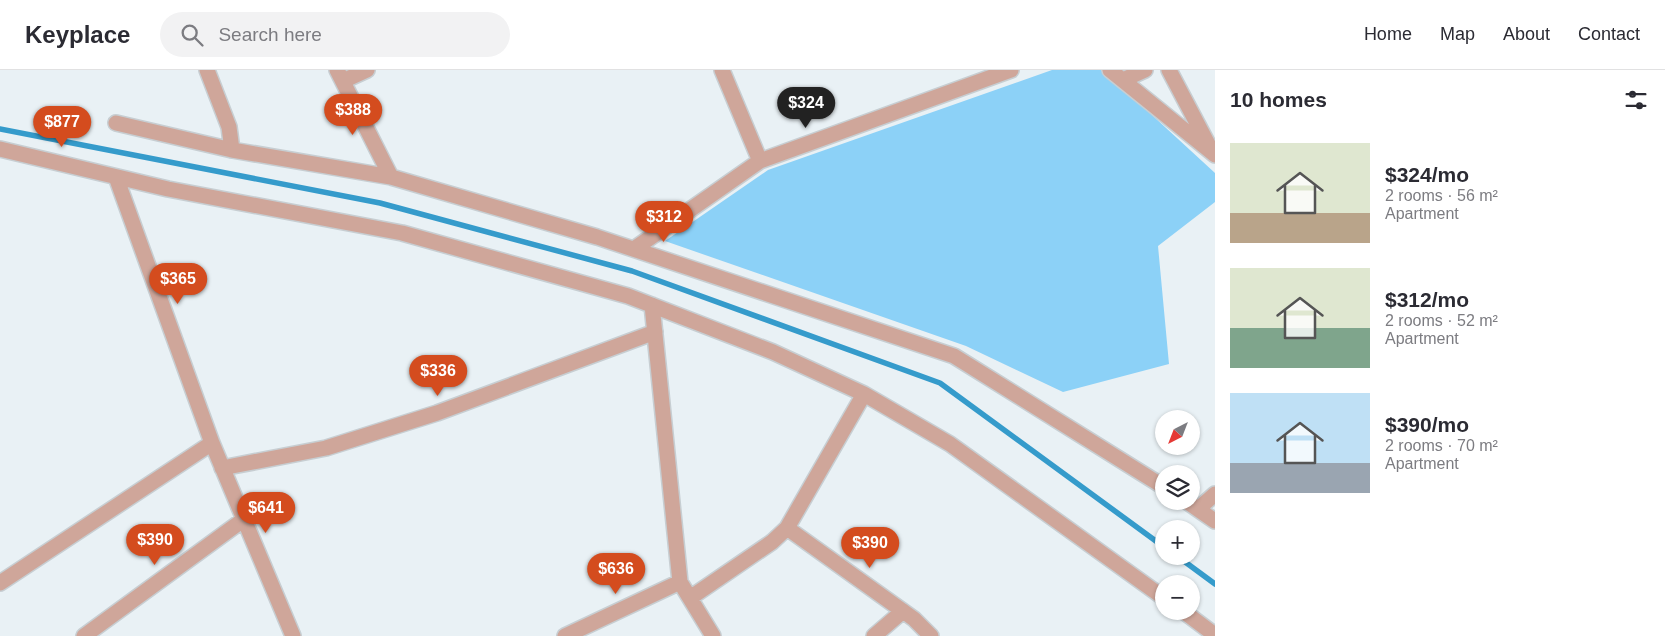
<!DOCTYPE html>
<html lang="en">
<head>
<meta charset="utf-8">
<style>
  body { margin:0; font-family:Arial,sans-serif; background:#f2f2f3; color:#2b2b33; height:100vh; display:flex; flex-direction:column; font-size:19px; white-space:nowrap }
  * { box-sizing:border-box; margin:0 }
  p { font-size:16px; color:#7c7c81 }
  .icon { flex:none; width:28px; height:28px; fill:none; stroke:currentColor; stroke-width:2; stroke-linecap:round; stroke-linejoin:round }
  .map { position:relative; flex:1; overflow:hidden }
  .panel { display:flex; flex-direction:column; background:#fff; width:450px }
  .panel>* { flex:none }
  .needle { width:32px; rotate:222deg }
  .controls { position:absolute; left:1155px; top:340px; display:grid; gap:10px }
  .controls a { display:grid; place-items:center; width:45px; height:45px; border-radius:50%; background:#fff; box-shadow:0 1px 4px #0004; font-size:25px }
  .price { position:absolute; translate:-50% -42px; padding:0 11px; border-radius:18px; background:#d44c1e; color:#fff; font-size:16px; line-height:32px; filter:drop-shadow(0 1px 2px #0008) }
  .price::after { content:''; position:absolute; left:50%; top:30px; width:15px; height:11px; margin-left:-8px; background:inherit; clip-path:polygon(0 0,100% 0,50% 100%) }
  .price.active { background:#222; color:#fff }
  ul { padding:0; list-style:none }
  li { display:flex; align-items:center; gap:15px; height:125px; padding:0 15px }
  li span { display:grid; place-items:center; flex:none; width:140px; height:100px; border-radius:0px; color:#555 }
  li>.icon { margin-inline-start:auto }
  span .icon { width:60px; height:60px; fill:#fffc; stroke-width:1 }
  li b { font-size:21px }
  h2 { display:flex; justify-content:space-between; align-items:center; height:60px; padding:0 15px; font-size:21px }
  header { display:flex; align-items:center; gap:30px; box-sizing:border-box; height:70px; padding:0 25px; background:#fff; border-bottom:1px solid #e1e1e2 }
  header strong { font-size:24px }
  nav { display:flex; gap:28px; margin-inline-start:auto; font-size:18px }
  .search { width:350px; height:45px; background:#f2f2f3; display:flex; align-items:center; gap:12px; box-sizing:border-box; padding:0 18px; border-radius:28px; color:#7c7c81; font-size:19px }
  main { display:flex; flex:1; min-height:0 }
  .map>svg:first-child { display:block }
  .green { fill:#8cd1f7 }
  .lines { fill:none; stroke-linecap:round; stroke-linejoin:round }
  .stream { stroke:#359bcb; stroke-width:5.5 }
  .minor-casing { stroke:#c7ced2; stroke-width:18 }
  .minor { stroke:#cfa69a; stroke-width:15 }
</style>
</head>
<body>
<header>
<strong>Keyplace</strong>
<div class="search"><svg class="icon" aria-label="search" viewBox="0 0 24 24"><circle cx="10" cy="10" r="6"/><path d="M15 15l6 6"/></svg>Search here</div>
<nav><a>Home</a><a>Map</a><a>About</a><a>Contact</a></nav>
</header>
<main>
<div class="map">
<svg width="1215" height="566" viewBox="0 0 1215 566">
  <rect width="100%" height="100%" fill="#e9f1f5"/>
  <path class="green" d="M1052,0H1103L1215,103V132L1158,176L1169,294L1063,322L966,276L665,171L768,100Z"/>
  <g class="lines">
    <path class="stream" d="M0,59L380,133L632,201L940,313L1164,477
      M1177,486L1215,514"/>
    <defs>
      <path id="minor" d="M207,0L229,57L232,80
        M337,0L391,107
        M722,0L760,91
        M1110,0L1215,85
        M1169,0L1209,76
        M1123,10L1145,0
        M343,11L367,0
        M116,53L232,80L391,107L597,167L954,286L1164,417
        M0,79L168,119L402,163L628,226L773,282L864,324L950,374L1164,528
        M116,107L212,373L293,566
        M634,179L760,91L1011,0
        M652,235L680,512L713,566
        M222,398L326,378L437,343L655,262
        M1186,431L1215,451
        M1198,439L1215,424
        M787,458L914,549L931,566
        M0,513L212,373
        M690,528L772,472L787,458L864,324
        M1183,541L1215,565
        M84,566L243,450
        M565,566L680,512
        M874,566L903,541"/>
    </defs>
    <use href="#minor" class="minor-casing"/>
    <use href="#minor" class="minor"/>
  </g>
</svg>
<div class="controls">
<a><svg class="needle" viewBox="-14 -14 28 28"><path d="M0-13l5 13h-10z" fill="#e53935"/><path d="M0 13l5-13h-10z" fill="#7c7c81"/></svg></a>
<a><svg class="icon" aria-label="layers" viewBox="0 0 24 24"><path d="M12 4l9 5-9 5-9-5zM3 14l9 5 9-5"/></svg></a>
<a>+</a>
<a>−</a>
</div>
<b class="price active" style="left:806px;top:59px">$324</b>
<b class="price" style="left:353px;top:66px">$388</b>
<b class="price" style="left:62px;top:78px">$877</b>
<b class="price" style="left:664px;top:173px">$312</b>
<b class="price" style="left:178px;top:235px">$365</b>
<b class="price" style="left:438px;top:327px">$336</b>
<b class="price" style="left:266px;top:464px">$641</b>
<b class="price" style="left:155px;top:496px">$390</b>
<b class="price" style="left:870px;top:499px">$390</b>
<b class="price" style="left:616px;top:525px">$636</b>
</div>
<section class="panel">
<h2>10 homes<svg class="icon" aria-label="filters" viewBox="0 0 24 24"><path d="M4 7h16M4 17h16"/><circle cx="9" cy="7" r="2"/><circle cx="15" cy="17" r="2"/></svg></h2>
<ul>
<li><span style="background:linear-gradient(#dfe7d0 70%,#b9a48a 0)"><svg class="icon" aria-label="home" viewBox="0 0 24 24"><path d="M3 11l9-7 9 7M6 9v11h12V9"/></svg></span><div><b>$324/mo</b><p>2 rooms · 56 m²</p><p>Apartment</p></div></li>
<li><span style="background:linear-gradient(#dfe7d0 60%,#7fa58c 0)"><svg class="icon" aria-label="home" viewBox="0 0 24 24"><path d="M3 11l9-7 9 7M6 9v11h12V9"/></svg></span><div><b>$312/mo</b><p>2 rooms · 52 m²</p><p>Apartment</p></div></li>
<li><span style="background:linear-gradient(#bfe0f5 70%,#9aa5b1 0)"><svg class="icon" aria-label="home" viewBox="0 0 24 24"><path d="M3 11l9-7 9 7M6 9v11h12V9"/></svg></span><div><b>$390/mo</b><p>2 rooms · 70 m²</p><p>Apartment</p></div></li>
</ul>
</section>
</main>
</body>
</html>
